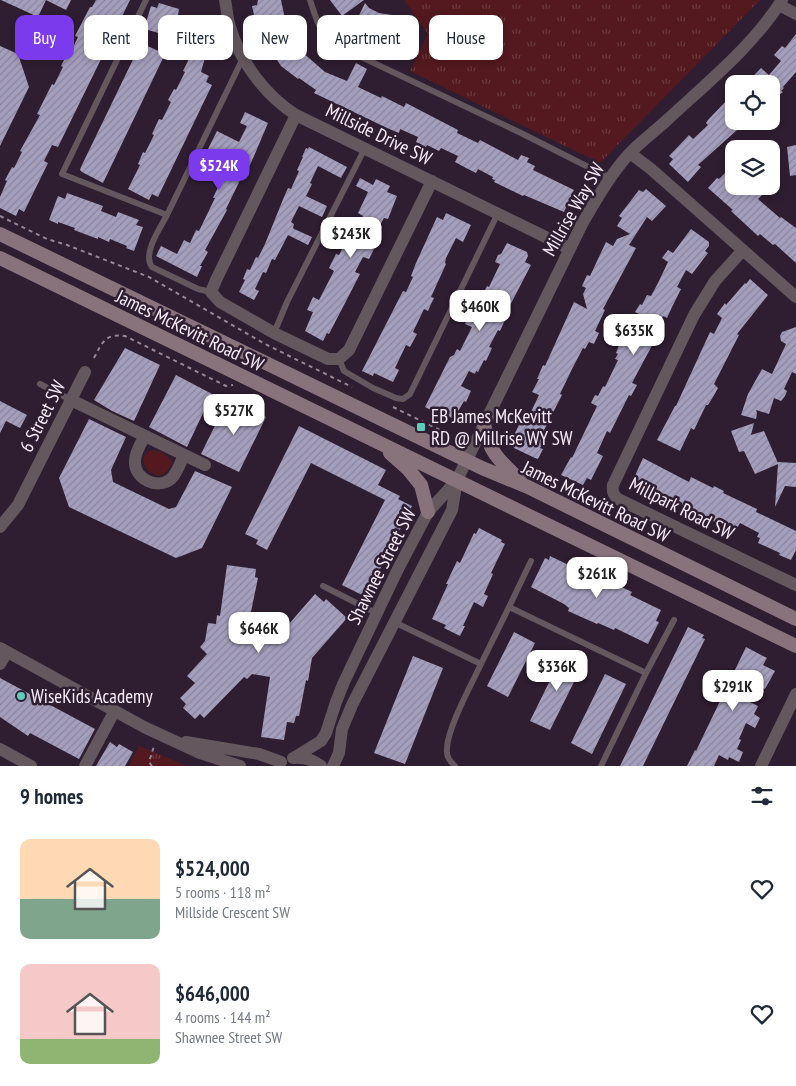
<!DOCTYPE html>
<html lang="en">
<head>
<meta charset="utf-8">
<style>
  body { margin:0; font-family:"PT Sans Narrow",sans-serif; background:#f6f6f7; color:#1f2937; height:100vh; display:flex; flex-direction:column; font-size:19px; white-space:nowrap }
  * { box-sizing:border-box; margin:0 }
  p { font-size:16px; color:#747a83 }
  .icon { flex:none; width:28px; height:28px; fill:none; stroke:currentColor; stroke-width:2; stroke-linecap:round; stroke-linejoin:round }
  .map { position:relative; height:766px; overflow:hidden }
  .drawer { display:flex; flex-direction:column; background:#fff; flex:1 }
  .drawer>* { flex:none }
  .hud { position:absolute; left:15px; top:15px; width:500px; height:45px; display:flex; gap:10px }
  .controls { position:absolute; left:725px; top:75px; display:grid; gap:10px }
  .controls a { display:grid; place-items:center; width:55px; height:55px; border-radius:10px; background:#fff; box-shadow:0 2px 8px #0003; font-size:25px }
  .price { position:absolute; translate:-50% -42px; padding:0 11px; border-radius:10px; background:#fff; color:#222; font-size:16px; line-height:32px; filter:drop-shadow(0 1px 2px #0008) }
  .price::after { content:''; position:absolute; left:50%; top:30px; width:15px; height:11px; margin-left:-8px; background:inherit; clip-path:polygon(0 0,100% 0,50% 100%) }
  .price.active { background:#7c3aed; color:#fff }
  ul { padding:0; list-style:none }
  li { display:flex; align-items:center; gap:15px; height:125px; padding:0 20px }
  li span { display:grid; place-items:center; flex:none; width:140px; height:100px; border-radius:10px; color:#555 }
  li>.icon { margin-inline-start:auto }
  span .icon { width:60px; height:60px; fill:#fffc; stroke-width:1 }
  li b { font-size:21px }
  h2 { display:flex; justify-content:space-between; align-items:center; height:60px; padding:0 20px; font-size:21px }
  .pill { padding:0 18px; border-radius:10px; background:#fff; box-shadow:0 2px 8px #0003; font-size:18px; line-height:45px }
  .pill.active { background:#7c3aed; color:#fff }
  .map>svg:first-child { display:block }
  .grass { fill:#53191e }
  .park { fill:url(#park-tufts) }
  .building { fill:url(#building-hatch) }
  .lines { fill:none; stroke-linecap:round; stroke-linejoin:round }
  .path { stroke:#968797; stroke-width:2; stroke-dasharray:4 4; stroke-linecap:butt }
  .service { stroke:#64575d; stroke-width:6 }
  .minor { stroke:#64575d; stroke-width:12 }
  .secondary { stroke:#88737c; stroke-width:14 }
  .poi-dot { fill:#5bcebc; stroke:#2f1d31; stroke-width:2 }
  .labels { text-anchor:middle; stroke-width:5; stroke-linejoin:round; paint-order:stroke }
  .street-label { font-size:19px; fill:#f8ecf9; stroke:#2f1d31 }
  .poi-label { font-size:19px; fill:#f8ecf9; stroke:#2f1d31; text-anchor:start }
</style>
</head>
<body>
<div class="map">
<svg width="796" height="766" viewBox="0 0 796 766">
  <defs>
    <pattern id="park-tufts" width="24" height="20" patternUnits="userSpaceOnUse" patternTransform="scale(1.25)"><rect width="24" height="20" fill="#53191e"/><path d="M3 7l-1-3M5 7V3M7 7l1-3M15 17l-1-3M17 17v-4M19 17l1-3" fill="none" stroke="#6c3b3f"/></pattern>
    <pattern id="building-hatch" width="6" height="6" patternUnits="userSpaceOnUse" patternTransform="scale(1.25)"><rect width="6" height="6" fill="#a59fbe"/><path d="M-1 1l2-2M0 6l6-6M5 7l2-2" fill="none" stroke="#8a859c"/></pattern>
  </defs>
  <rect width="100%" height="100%" fill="#2f1d31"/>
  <path class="grass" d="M151,450C159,450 169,455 172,462C162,494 129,460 151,450Z"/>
  <path class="park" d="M404,0H760L600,163L410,71L428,34Z
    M139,746L182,764L187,766H129Z"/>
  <path class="building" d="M1,0H71L66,10L46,0L38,17Z
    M96,0H130L58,147L52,145L44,161L48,163L24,212L19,209L16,216L0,208V197L7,181L5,180L12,167L14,168L22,152L20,151L40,115L37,114L52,84L54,85L63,67L61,66L67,54L69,56L78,37L75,36L90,7H92Z
    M258,0H281L285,19L287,18L293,32L306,49L302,52L325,72L347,81L356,63L367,69L358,87L381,98L382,96L404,107L406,103L458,130L457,133L478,143L480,140L518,160L521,155L529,158L527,162L535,166L533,170L574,190L564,212L524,195L523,196L494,182L495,180L492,179L493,177L478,169L476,173L466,168L455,162L458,156L441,148L439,151L427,145L426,147L416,142L418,137L400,129L399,133L387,128L314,93L316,90L299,78L298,79L281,66L275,57L283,50L273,37L270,39L266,29L262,31L255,19L252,6L257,5Z
    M330,0H364L342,16Z
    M159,3L179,9L178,15L184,16L183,19L208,26L206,31L212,33L201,72L209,76L206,82L212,85L158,197L152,194L149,200L128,189L140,165L138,164L143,152L145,153L154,135L152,134L159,119L162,120L171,102L168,100L174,89L176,90L185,72L183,71L192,53L168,46L170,36L144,29L151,6L157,8Z
    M365,3L369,8L379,13L399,16L398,24L411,28L409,51L380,45L381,41L353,28Z
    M796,34V72L783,87L784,88L781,91L783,92L771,101V84H746L761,68L769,75L781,61L774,55L782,46L785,48Z
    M141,43L165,54L103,183L82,172L80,170L81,167Z
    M0,46L18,54L29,87L0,146Z
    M728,99L734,106V121H747L698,165L701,167L688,182L669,164L673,159L669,156L689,135L693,139L708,125L706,123L708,120Z
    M245,112L268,123L251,163L243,177L242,176L226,209L227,210L205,250L208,252L200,266H202L197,277L156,256L161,246L177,254L184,240L190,243L196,230L199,231L215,198H213L226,170L203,159L217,131L239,142L247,126L240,123Z
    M796,145V175L790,176L787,147Z
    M309,147L347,167L341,178L318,166L310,183L312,184L306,196L327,206L322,217L299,206L291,222L294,224L293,228L294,229L312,237L308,245L288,235L275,260L272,259L266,273L263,272L255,289L259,291L254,300L239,292L245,280L243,279L247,269L250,270L256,257L258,258L265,244L284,197L288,188L291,189L299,171L297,170L303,157H302L306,148L308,149Z
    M734,164V186H751L762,195L758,199L780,218L781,217L796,228V263L775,244L773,245L760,234L758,236L731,211L733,210L708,188L717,178L719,179Z
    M360,178L373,185L376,179L390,186L387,192L397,196L388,219L384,218L375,234L380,237L369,259L363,257L355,272L360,274L329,334L327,333L323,341L305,331L313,312L307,310L313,297L319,300L334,271L329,268L336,254L339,255L348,237L351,238L363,216L358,213L368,192L356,186Z
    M646,189L666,206L652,221L647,217L629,245L636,248L603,309L605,310L595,331L599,333L594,344L589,342L585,349L583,348L572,369L560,394L562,395L541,436L545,437L540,448L543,449L538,459L535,458L514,448L518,439L513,437L521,421L518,420L523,410L530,414L539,395L532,392L539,379H537L543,365L545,366L574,302L587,309L583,294L586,288L582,286L587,275L590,276L606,242L613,246L617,239L630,234L617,226L622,218L619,216L639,190L643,192Z
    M67,193L103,206L101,211L116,217L118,212L139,220L136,225L143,227L134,251L126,248L127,246L110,239L109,242L98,237V239L74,230L75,228L58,222V224L49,220L58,196L65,199Z
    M446,213L471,225L463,242L456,238L446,258L445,263L446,264L431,297L434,298L431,304L428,311L424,309L413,332L417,334L410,347L406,345L395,368L399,370L393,382L374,373L373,376L362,371L403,291L406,292L413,277L411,276L416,263L437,217L443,220Z
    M691,229L709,242V246L705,251L708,253L692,274L686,270L677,287L681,289L672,307L667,318L663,316L653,336L656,338L632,383L637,385L631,396L629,395L610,433L607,431L597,453L603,456L591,480L587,478L583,485L561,475L571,457L572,458L597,406L591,403L595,395L598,396L603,386L605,387L618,360L615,359L618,354L616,353L619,345L622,346L624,340L628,342L641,315L635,312L640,304L642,305L647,295L651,296L658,283L668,262L662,258L668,250L673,253Z
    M507,243L527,252L528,256L525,262L531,265L503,319L505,320L500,331L498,330L489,347L492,348L486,361L484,360L478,372L476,371L475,374L469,371L461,386L471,391L466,402L464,401L457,413L455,412L452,418L448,416L447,418L442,416L425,407L450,357L454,355L457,349L460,351L472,327L465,324L472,308L475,310L487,286L489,287L500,264L495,262L498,255L501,254Z
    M750,279L768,295L737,334L739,335L714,384L718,388L713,397L708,405H706L694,430L691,428L680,451L657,440L675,406H676L710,332L714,334L722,318L717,314L725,303L726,305L745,283L746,284Z
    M796,327V374L792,372L784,389L787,391L785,396L781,401L774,398L769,414L756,410L757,413L756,419L741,415L748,394L762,369L772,374L786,344L781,341L780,336L782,332Z
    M125,348L160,365L134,421L112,411L94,400Z
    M176,375L212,394L187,447L149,427Z
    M228,399L266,417L239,472L201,454Z
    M0,401L27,415L20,428L6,421L0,433Z
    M89,419L126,437L111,470L113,482L169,509L176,507L195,471L232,487L202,548L176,558L69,507L59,478Z
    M754,423L751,435L764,431L778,463V462L796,463V487L785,486L775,507L778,464L755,474L744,451L739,452L731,431Z
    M299,426L386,470L378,485L400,496L398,499L412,506L368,593L366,592L364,596L342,585L385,500L311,463L267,550L256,544L258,540L245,534Z
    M643,458L689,482L691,477L713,488L714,486L724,491L723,493L757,509L756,512L796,531V550L791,560L779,555L780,553L758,543L760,538L757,537L759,533L740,523L736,530L722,524L721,525L633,480Z
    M479,528L502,540L501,542L505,544L491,573L493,574L484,594L488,596L483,607L474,602L463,626H465L460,636L444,628L446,625L432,619L448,584H446L457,561L460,563L474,533L476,534Z
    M550,556L581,571L582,568L632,592L630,595L661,610L656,621L659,622L648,644L615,628L614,630L598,623L597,624L568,611L569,608L564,604L531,587L545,558L549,560Z
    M227,565L256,569L255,577L258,578L248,626L282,632L315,594L324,602L326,599L347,618L312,658L308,681L306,680L299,716H296L294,723L287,722L284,740L261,737L270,677L252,674L247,679L244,677L204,718L200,714L195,719L183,708L186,704L180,698L195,683L187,676L207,654L200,647L205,641L208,623L216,624L217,615L220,616Z
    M688,627L704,635L702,638L705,639L643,766H620Z
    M514,632L535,643L508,697L487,686Z
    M746,647L767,658L763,665L775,671L765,689L754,684L746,700L758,706L754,714L760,718L755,728L746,723L739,739L741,740L737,749L743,752L739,762L729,757L728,760L719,755L714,766H687L695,750L696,751Z
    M563,654L583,664L550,730L530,721Z
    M413,656L443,668L405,764L374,753Z
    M605,674L626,684L592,754L571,743Z
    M0,678L95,729L79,759L30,733L28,736L0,717Z
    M110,742L117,747L119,744L133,752L125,766H96Z"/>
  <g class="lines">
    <path class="path" d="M0,216L47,239L67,245L149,277L265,344L352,387
      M94,358C102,343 105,333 125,336L226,386L233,385
      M393,407L450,435
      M152,766L149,762L154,746"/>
    <path class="service" d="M146,0L62,174L167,215L243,58
      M310,0C315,15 320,35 334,44L521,133L610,178
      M167,215C160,228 142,254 152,267L198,289L211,292
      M274,333L287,302L365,148
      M339,359L344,371L373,388L396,398L403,399L410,394L498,213
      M40,384L71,400
      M323,586L378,614
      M509,607L531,561
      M394,622L481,664L509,607L646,673L601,766
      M646,673L674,620
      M455,766C450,761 446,757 447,749C447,729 472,683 481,664"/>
    <path class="minor" d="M225,0C227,9 227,18 230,27C240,62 266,96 296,115L570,249
      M779,5L796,14
      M296,115L216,280L211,292L220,302L274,333L328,359H339L349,350L432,181
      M630,153L651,169L796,297
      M743,250L715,281L694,315L613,485C612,491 613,495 618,499L796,585
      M71,400L205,465
      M145,436C141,443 135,452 135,461C134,479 157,490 171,479C177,473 181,462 184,455
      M0,527L18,505L85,372
      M0,648L144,727L200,753L240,766
      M0,664L7,652
      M186,742L259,754L281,762
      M0,749L31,766
      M295,757L321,741L326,733L336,702L344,682L398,569L428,512L457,480
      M293,758C304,757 312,759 321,766
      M85,766L114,712
      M333,766L339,753L342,729L352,705L452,510L457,480L582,224C596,200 610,175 629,154C640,142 654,132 666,121C707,83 752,47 782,0
      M761,766L796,694"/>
    <path class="secondary" d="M0,234L482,468L528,487L796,619
      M0,258L796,646
      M484,424C489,453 500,461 520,480
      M390,453L408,469L421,485L428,512"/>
  </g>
  <g class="poi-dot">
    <rect x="416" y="422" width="10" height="10" rx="2.5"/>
    <circle cx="21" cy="696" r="5"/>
  </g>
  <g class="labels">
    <g class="street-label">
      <text transform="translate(379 134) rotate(26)" y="7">Millside Drive SW</text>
      <text transform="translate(573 209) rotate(-60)" y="7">Millrise Way SW</text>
      <text transform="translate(190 330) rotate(26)" y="7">James McKevitt Road SW</text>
      <text transform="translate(42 416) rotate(-63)" y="7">6 Street SW</text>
      <text transform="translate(596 501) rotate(26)" y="7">James McKevitt Road SW</text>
      <text transform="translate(682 508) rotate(27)" y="7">Millpark Road SW</text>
      <text transform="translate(381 566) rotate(-63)" y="7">Shawnee Street SW</text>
    </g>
    <g class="poi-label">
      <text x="431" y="423">EB James McKevitt<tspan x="431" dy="22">RD @ Millrise WY SW</tspan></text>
      <text x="31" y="703">WiseKids Academy</text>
    </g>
  </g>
</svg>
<div class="controls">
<a><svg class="icon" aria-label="locate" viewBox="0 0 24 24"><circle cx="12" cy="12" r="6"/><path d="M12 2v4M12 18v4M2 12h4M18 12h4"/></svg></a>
<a><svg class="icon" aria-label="layers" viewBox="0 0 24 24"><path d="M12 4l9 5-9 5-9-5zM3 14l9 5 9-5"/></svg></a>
</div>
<b class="price active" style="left:219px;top:191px">$524K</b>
<b class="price" style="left:351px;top:259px">$243K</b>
<b class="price" style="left:480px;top:332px">$460K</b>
<b class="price" style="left:634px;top:356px">$635K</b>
<b class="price" style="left:234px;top:436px">$527K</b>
<b class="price" style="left:597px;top:599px">$261K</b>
<b class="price" style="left:259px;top:654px">$646K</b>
<b class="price" style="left:557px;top:692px">$336K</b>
<b class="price" style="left:733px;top:712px">$291K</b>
<div class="hud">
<a class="pill active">Buy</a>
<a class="pill">Rent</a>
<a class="pill">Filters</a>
<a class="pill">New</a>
<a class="pill">Apartment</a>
<a class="pill">House</a>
</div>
</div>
<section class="drawer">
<h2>9 homes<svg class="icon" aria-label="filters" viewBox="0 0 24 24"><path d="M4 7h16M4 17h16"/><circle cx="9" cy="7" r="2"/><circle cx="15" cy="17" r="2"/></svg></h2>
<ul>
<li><span style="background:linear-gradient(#ffd9b3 60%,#7fa58c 0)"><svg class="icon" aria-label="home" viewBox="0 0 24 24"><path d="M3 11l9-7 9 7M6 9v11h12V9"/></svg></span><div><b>$524,000</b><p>5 rooms · 118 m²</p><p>Millside Crescent SW</p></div><svg class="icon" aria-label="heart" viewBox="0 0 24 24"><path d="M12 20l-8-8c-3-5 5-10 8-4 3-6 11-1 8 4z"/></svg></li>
<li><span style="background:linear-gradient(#f6c9c9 75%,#8fb573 0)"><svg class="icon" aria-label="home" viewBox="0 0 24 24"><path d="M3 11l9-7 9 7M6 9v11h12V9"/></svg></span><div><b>$646,000</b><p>4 rooms · 144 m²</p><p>Shawnee Street SW</p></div><svg class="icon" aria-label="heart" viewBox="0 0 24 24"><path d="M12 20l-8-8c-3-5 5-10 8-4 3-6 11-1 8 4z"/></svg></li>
</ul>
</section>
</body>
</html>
